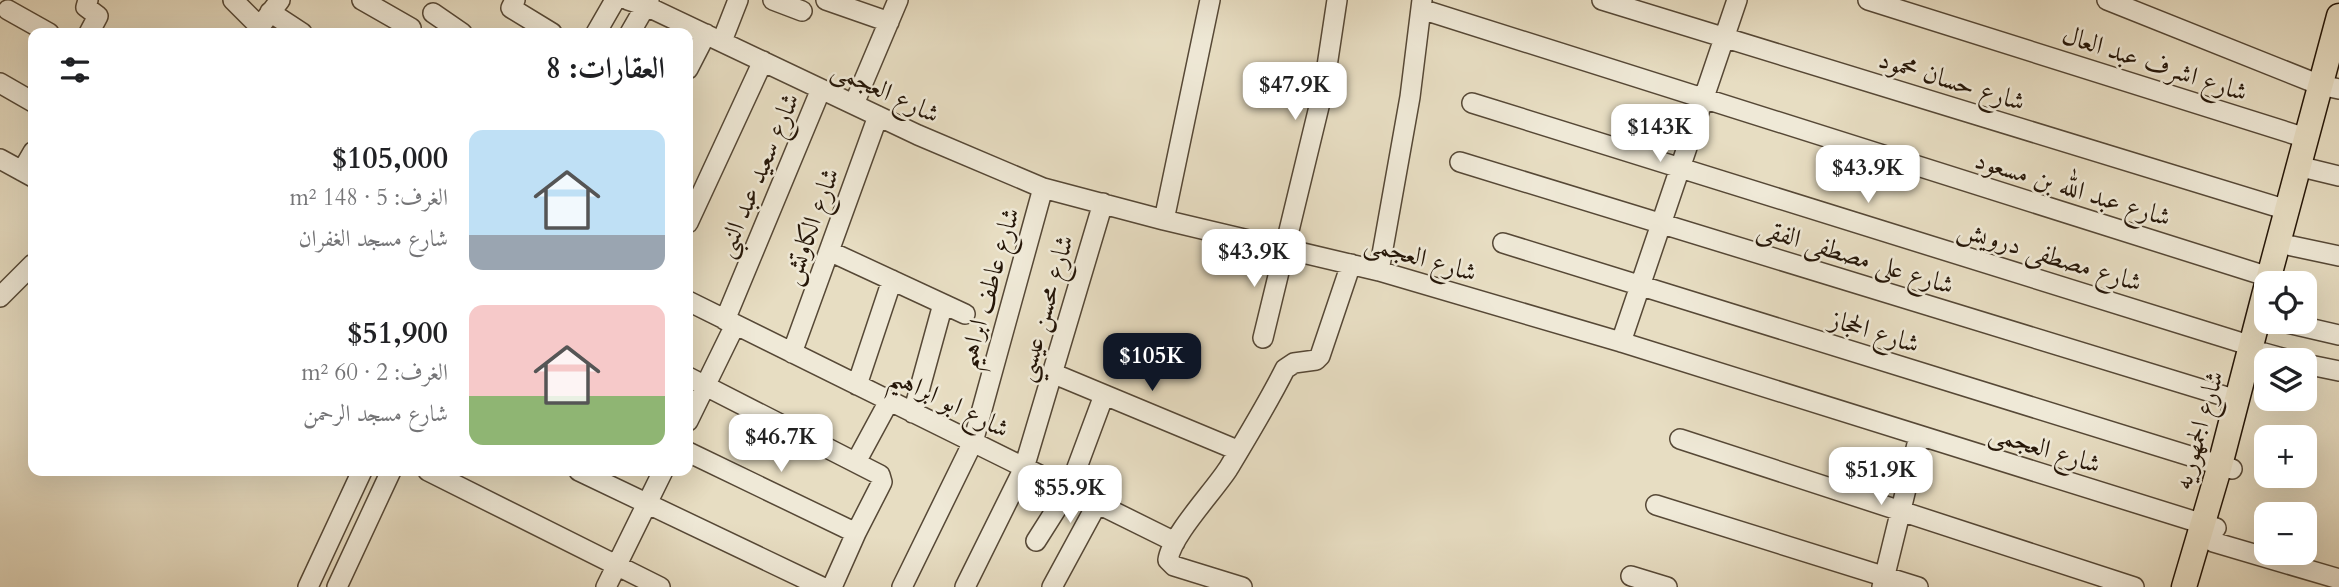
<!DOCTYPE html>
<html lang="ar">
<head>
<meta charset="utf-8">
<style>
  body { margin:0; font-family:Cardo,Amiri,serif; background:#f6f6f6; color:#202124; direction:rtl; height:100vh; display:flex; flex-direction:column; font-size:26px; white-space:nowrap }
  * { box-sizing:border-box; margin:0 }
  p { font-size:23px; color:#757577 }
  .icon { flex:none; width:38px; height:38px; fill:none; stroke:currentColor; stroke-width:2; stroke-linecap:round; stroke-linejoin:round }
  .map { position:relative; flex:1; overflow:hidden; direction:ltr }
  .side { position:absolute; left:28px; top:28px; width:665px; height:448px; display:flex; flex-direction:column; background:#fff; border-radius:14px; box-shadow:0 7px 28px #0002; direction:rtl }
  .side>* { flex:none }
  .fabs { position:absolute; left:2254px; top:271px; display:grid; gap:14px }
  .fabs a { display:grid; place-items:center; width:63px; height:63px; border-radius:14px; background:#fff; box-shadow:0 7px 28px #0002; font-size:35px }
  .price { position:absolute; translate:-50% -60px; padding:0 16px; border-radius:14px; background:#fff; color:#222; font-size:23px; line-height:46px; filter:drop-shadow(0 2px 4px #0008) }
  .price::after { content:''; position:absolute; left:50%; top:42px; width:21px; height:16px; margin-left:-10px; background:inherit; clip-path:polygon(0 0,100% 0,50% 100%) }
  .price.on { background:#111827; color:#fff }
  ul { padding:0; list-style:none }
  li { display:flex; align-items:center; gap:21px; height:175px; padding:0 28px }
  li span { display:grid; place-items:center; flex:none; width:196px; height:140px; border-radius:14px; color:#555 }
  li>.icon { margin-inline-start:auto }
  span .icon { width:84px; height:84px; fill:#fffc; stroke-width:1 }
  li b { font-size:30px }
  h2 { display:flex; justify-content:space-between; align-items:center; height:84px; padding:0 28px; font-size:30px }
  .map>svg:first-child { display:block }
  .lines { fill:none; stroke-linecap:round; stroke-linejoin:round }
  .minor-casing { stroke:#564836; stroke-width:22 }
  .major-casing { stroke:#251608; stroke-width:27 }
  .minor { stroke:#efe9d7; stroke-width:19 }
  .major { stroke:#e7ddc2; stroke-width:24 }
  .labels { text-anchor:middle; stroke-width:5; stroke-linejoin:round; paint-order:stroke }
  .street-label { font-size:26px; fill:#251608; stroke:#efe9d7 }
</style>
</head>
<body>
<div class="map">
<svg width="2339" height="587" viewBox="0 0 2339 587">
  <rect width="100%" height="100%" fill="#e7ddc2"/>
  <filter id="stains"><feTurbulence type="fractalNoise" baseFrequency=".00286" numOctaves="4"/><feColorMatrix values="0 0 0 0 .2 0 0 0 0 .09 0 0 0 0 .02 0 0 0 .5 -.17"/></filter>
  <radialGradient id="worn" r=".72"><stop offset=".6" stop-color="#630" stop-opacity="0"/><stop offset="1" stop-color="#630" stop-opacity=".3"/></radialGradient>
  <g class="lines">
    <defs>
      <path id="minor" d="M88,0L86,7L98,16L89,33
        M233,0L259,26
        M362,0L411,28
        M515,0L511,8L552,33
        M628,0L646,6L918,135L1043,188L1164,220L1379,271L1621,342L2216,528
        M773,0L802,11
        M826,0L889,22
        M1602,0L2287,210
        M1868,0L2306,138
        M2107,0L2320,85L2339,89
        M1421,9L2269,277
        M8,10L49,33
        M270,12L302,33
        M433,13L462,33
        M255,33L280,0
        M596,33L615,0
        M630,33L649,0
        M722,41L738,0
        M688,69L706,34
        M0,83L33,102
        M1472,103L2252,346
        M854,104L898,0
        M0,159L33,177
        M1460,162L2237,400
        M2310,169L2339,176
        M22,171L33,152
        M1164,220L1210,0
        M688,223L763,61
        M1503,243L2232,469
        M2292,246L2339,256
        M829,251L965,314
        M1379,271L1410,97L1422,0
        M0,297L33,264
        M688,301L1175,542
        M725,320L821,89
        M2283,322L2339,335
        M1263,338L1324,86L1337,0
        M1621,342L1737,0
        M792,353L878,116
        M2264,353L2289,360
        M2305,364L2339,371
        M1052,373L1237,450
        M688,377L880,475L882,482L879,488L856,533L832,587
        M857,385L892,280
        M913,413L943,304
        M688,421L735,325
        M1680,439L2134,587
        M688,452L856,533
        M856,462L889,401
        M428,471L660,587
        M579,471L822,587
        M1656,505L1918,587
        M1036,541L1069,489L1104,395
        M2213,542L2339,579
        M1631,576L1667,587
        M308,587L362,471
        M337,587L391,471
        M606,587L663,471
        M902,587L973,442L1043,188
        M965,587L1024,468L1103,203
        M1052,587L1097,504
        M1242,587L1174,566L1168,560C1171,536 1213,492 1228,469C1247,437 1268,403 1285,369L1294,363L1316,360L1320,356L1351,264
        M1882,587L1919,436"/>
      <path id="major" d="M2267,284L2339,16
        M2184,587L2220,465L2266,288"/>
    </defs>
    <use href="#minor" class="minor-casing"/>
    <use href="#major" class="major-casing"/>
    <use href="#minor" class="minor"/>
    <use href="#major" class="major"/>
  </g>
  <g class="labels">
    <g class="street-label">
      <text transform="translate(2155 63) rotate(18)" y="9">شارع اشرف عبد العال</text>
      <text transform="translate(1952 80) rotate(17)" y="9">شارع حسان محمود</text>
      <text transform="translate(886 91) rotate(25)" y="9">شارع العجمى</text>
      <text transform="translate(757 175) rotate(-67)" y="9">شارع سعيد عبد النبى</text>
      <text transform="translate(2073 188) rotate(17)" y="9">شارع عبد الله بن مسعود</text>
      <text transform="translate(810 226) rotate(-70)" y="9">شارع الكاوتش</text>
      <text transform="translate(2050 255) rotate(17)" y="9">شارع مصطفى درويش</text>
      <text transform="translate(1856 256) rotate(17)" y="9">شارع على مصطفى الفقى</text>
      <text transform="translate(1421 257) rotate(16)" y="9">شارع العجمى</text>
      <text transform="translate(988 288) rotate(-74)" y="9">شارع عاطف ابراهيم</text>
      <text transform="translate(1044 308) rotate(-74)" y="9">شارع محسن عيسي</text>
      <text transform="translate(1875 331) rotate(17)" y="9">شارع الحجاز</text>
      <text transform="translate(950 402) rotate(26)" y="9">شارع ابو ابراهيم</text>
      <text transform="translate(2198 430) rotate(-74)" y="9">شارع الجمهوريه</text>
      <text transform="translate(2045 448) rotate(17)" y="9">شارع العجمى</text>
    </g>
  </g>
  <rect width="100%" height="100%" filter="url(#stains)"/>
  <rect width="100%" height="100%" fill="url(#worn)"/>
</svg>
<div class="fabs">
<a><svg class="icon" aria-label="locate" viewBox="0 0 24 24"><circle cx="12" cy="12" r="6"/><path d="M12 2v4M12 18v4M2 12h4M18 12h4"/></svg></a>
<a><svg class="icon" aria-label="layers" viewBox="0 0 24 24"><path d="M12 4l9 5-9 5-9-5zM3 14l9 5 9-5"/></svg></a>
<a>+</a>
<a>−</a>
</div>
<b class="price" style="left:1295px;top:122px">$47.9K</b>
<b class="price" style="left:1660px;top:164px">$143K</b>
<b class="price" style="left:1868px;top:205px">$43.9K</b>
<b class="price" style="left:1254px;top:289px">$43.9K</b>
<b class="price on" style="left:1152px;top:393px">$105K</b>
<b class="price" style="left:781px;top:474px">$46.7K</b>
<b class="price" style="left:1881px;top:507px">$51.9K</b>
<b class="price" style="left:1070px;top:525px">$55.9K</b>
<section class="side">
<h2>العقارات: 8<svg class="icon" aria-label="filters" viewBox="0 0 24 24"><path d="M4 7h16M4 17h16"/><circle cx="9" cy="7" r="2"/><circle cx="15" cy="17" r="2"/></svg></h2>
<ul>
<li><span style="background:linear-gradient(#bfe0f5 75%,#9aa5b1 0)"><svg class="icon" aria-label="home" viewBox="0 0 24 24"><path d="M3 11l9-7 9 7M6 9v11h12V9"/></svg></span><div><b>$105,000</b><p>الغرف: 5 · 148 m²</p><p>شارع مسجد الغفران</p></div></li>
<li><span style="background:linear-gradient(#f6c9c9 65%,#8fb573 0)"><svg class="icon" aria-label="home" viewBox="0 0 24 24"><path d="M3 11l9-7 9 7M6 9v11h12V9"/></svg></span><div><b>$51,900</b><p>الغرف: 2 · 60 m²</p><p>شارع مسجد الرحمن</p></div></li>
</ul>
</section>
</div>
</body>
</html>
